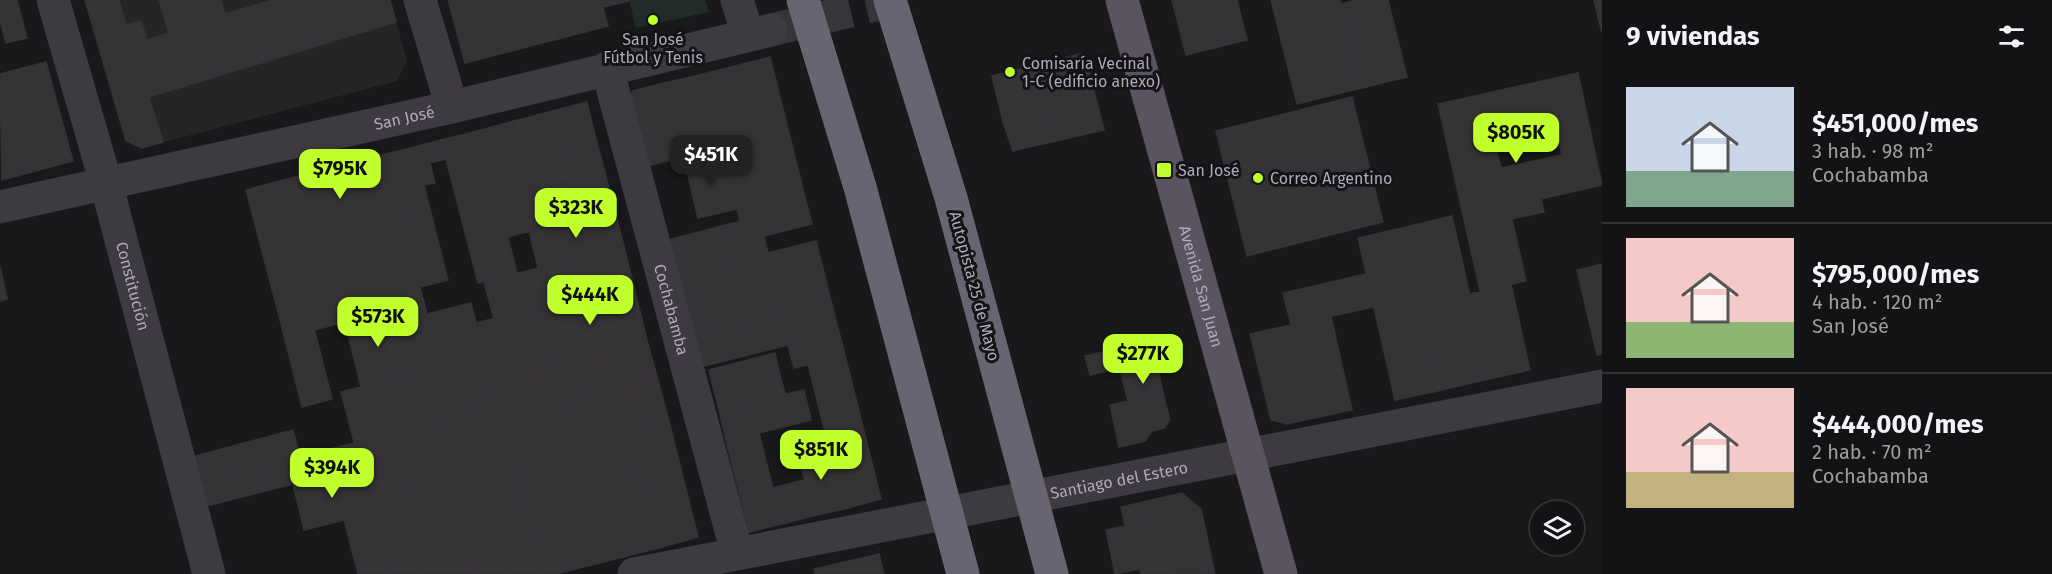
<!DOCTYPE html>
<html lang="es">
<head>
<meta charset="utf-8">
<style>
  body { margin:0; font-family:"Fira Sans",sans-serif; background:#1c1b1d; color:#f1f3f6; height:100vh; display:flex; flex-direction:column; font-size:22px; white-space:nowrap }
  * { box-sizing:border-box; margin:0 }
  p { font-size:20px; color:#9d9ea0 }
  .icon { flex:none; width:33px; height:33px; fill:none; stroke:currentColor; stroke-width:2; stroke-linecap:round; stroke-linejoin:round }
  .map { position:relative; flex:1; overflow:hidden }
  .panel { display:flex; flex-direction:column; background:#131214; width:450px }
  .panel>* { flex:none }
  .fabs { position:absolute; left:1530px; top:501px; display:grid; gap:12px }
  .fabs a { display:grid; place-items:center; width:54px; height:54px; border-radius:50%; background:#131214; box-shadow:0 6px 24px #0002,0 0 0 2px #323234; font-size:30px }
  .price { position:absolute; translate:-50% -51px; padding:0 14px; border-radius:12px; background:#c0ff2b; color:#111; font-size:20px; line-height:39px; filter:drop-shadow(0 2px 3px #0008) }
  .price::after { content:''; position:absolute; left:50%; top:36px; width:18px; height:14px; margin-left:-9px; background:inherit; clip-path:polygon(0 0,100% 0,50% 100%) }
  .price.active { background:#222; color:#fff }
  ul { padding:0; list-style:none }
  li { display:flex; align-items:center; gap:18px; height:150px; padding:0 24px }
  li+li { border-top:2px solid #323234 }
  li span { display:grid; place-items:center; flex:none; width:168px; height:120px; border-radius:0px; color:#555 }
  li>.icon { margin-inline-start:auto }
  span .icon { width:72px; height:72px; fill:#fffc; stroke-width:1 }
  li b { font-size:26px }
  h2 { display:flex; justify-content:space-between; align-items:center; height:72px; padding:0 24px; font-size:26px }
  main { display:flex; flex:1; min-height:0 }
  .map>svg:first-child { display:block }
  .built { fill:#262427 }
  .green { fill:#212b29 }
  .building { fill:#353336; stroke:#353236; stroke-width:1.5; fill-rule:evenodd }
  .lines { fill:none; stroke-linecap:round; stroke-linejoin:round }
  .minor-tunnel { stroke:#37353a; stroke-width:33; stroke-dasharray:33 16; stroke-linecap:butt }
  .minor { stroke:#3e3a41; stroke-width:33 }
  .major { stroke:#59545f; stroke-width:33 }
  .highway-bridge { stroke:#696471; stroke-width:33 }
  .poi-dot { fill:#c0ff2b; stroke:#141315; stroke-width:2 }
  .labels { text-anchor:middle; stroke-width:6; stroke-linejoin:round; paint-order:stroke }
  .poi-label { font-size:16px; fill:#afa9bb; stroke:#141315; text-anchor:start }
  .street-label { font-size:16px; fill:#afa9bb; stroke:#141315 }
</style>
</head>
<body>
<main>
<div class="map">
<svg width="1602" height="574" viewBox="0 0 1602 574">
  <rect width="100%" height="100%" fill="#19181a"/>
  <path class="built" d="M85,0H390L407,61L397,81L142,148L126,141Z"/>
  <path class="green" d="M629,0H705L709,12L636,28Z"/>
  <path class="building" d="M0,0H17L27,38L6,43L0,20Z
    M85,0H119L126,25L141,21L147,40L169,33L159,0H221L225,14L272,0H390L396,22L149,97L163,142L142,148L126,141Z
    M448,0H497L511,51L465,63Z
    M497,0H548L558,39L511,51Z
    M548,0H601L608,26L558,39Z
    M601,0H629V1L603,7Z
    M1172,0H1237L1247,40L1186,55Z
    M1271,0H1340L1362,88L1297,104Z
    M1356,0H1388L1407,77L1362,88L1341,4Z
    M1594,0H1602V33Z
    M1084,53L1097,102L1003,122L992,76Z
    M770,57L807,205L740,221L703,74Z
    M46,62L73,161L2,180L0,74Z
    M1578,73L1602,185L1541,199L1544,212L1512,219L1526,281L1480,291L1438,104ZM1552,113L1562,155L1501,168L1491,127Z
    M703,74L719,137L680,146L664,83Z
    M664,83L683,157L639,168L623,104L633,91Z
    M1352,97L1383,222L1247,256L1216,131Z
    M587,102L596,139L523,158L514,121Z
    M1097,102L1104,130L1013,151L1003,122Z
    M514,121L541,228L508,237L481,130Z
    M481,130L517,273L478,283L441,140Z
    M596,139L605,172L532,191L523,158Z
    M441,140L446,159L430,163L435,183L424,185L434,225L406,232L386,154Z
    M723,153L737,209L698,218L685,163Z
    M386,154L427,314L398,321L357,161Z
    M357,161L373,225L323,238L307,174Z
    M605,172L614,209L541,228L532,191Z
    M307,174L345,322L314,330L276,182Z
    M276,182L309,308L279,316L246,190Z
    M807,205L812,224L764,236L768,253L816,241L823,268L736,289L721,226Z
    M614,209L624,246L538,268L529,231Z
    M1452,216L1489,379L1433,392L1397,229Z
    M373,225L395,309L345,322L323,238Z
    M434,225L448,280L420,287L406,232Z
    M721,226L729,257L675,271L668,240Z
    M1397,229L1433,392L1395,400L1358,238Z
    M624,246L633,283L494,319L484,282Z
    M729,257L736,289L683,303L675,271Z
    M1602,264V354L1597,355L1577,270Z
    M0,266L7,299L0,301Z
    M823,268L831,301L745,323L736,289Z
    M1366,274L1374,307L1291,325L1283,293Z
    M633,283L648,344L546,370L531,309Z
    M1511,284L1530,370L1489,379L1470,294Z
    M736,289L745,323L692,336L683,303Z
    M831,301L839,332L700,367L692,336Z
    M471,303L484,353L440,364L427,314Z
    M309,308L332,399L302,407L279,316Z
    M395,309L411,374L361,387L345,322Z
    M531,309L546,370L492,384L476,323Z
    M427,314L440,364L455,360L469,413L424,424L398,321Z
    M1331,316L1352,410L1287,424L1271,420L1250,334Z
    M839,332L845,355L794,368L788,345Z
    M1151,341L1158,369L1122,378L1120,368L1090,375L1085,356Z
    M648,344L658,380L555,406L546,370Z
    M484,353L492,384L541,574H509L455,360Z
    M775,353L778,367L712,383L709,370Z
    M845,355L881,499L844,509L808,364Z
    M778,367L785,394L719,410L712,383Z
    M1158,369L1163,393L1128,401L1122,378Z
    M546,370L595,564L556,574H541L492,384Z
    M411,374L424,424L354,442L341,392Z
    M658,380L668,417L565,444L555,406Z
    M804,390L811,420L726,441L719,410Z
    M1163,393L1170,420L1164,428L1152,431L1145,441L1119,447L1110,405Z
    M469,413L509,574H478L439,420Z
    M668,417L698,537L659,548L628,427Z
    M439,420L478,574H423L387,434Z
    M628,427L659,548L595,564L565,444Z
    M293,430L300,457L201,482L195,456Z
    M759,433L782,524L749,532L726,441Z
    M387,434L423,574H388L360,467L354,442Z
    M354,443L360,467L207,506L201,482Z
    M829,445L844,509L813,516L798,453Z
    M360,467L372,513L304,530L293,484Z
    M804,480L813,516L782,524L773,488Z
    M1182,493L1201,509L1125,526L1121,507Z
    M1201,509L1213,565L1170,574H1141L1140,569L1115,574L1106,530Z
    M372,513L388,574H358L344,520Z
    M879,554L884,574H815L814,569Z
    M1213,565L1215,574H1170Z"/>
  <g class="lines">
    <path class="minor-tunnel" d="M771,30L896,0"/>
    <g class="minor">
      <path id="s1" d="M53,0L106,183L209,574"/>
      <path d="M420,0L452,107"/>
      <path d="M737,0L748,34"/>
      <path id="s2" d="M607,68L737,553"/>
      <path id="s3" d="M0,207L452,107L771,30"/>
      <path id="s4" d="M634,574L1602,386"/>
    </g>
    <path class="major" id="s5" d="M1122,0L1281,574"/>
    <path class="highway-bridge" d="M803,0L860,187L963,574
      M890,0L951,198L1052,574"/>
  </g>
  <g class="poi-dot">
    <circle cx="653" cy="20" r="6"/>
    <circle cx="1010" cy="72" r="6"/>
    <rect x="1156" y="162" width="16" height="16" rx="3"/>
    <circle cx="1258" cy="178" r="6"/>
  </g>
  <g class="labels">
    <g class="poi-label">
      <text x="653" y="45" text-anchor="middle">San José<tspan x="653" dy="18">Fútbol y Tenis</tspan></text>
      <text x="1022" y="69">Comisaría Vecinal<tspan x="1022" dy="18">1-C (edificio anexo)</tspan></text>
      <text x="1178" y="176">San José</text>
      <text x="1270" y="184">Correo Argentino</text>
    </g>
    <g class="street-label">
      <text dy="6" stroke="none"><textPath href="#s3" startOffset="414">San José</textPath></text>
      <text dy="6" stroke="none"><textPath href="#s1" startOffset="297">Constitución</textPath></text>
      <text transform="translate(975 286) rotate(75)" y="6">Autopista 25 de Mayo</text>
      <text dy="6" stroke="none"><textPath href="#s5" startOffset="297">Avenida San Juan</textPath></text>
      <text dy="6" stroke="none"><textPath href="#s2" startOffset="250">Cochabamba</textPath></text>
      <text dy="6" stroke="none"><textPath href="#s4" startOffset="494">Santiago del Estero</textPath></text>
    </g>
  </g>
</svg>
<div class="fabs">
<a><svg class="icon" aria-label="layers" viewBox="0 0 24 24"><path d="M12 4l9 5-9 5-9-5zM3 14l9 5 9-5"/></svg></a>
</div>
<b class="price" style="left:1516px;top:164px">$805K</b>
<b class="price active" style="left:711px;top:186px">$451K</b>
<b class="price" style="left:340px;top:200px">$795K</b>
<b class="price" style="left:576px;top:239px">$323K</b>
<b class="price" style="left:590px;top:326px">$444K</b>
<b class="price" style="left:378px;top:348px">$573K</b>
<b class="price" style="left:1143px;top:385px">$277K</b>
<b class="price" style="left:821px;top:481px">$851K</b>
<b class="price" style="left:332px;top:499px">$394K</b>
</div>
<section class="panel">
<h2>9 viviendas<svg class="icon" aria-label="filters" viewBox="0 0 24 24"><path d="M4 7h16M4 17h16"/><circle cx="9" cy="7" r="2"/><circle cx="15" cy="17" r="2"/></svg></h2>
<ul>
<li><span style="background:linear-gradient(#c9d6e8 70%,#7fa58c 0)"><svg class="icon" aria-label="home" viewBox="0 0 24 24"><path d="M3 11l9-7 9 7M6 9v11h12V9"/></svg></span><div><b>$451,000/mes</b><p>3 hab. · 98 m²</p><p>Cochabamba</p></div></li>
<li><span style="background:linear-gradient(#f6c9c9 70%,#8fb573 0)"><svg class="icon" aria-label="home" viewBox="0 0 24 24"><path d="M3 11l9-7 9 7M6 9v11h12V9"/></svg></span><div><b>$795,000/mes</b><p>4 hab. · 120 m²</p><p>San José</p></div></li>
<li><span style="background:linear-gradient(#f6c9c9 70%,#c2b280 0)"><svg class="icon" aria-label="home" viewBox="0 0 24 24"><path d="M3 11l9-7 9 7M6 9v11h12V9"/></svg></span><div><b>$444,000/mes</b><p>2 hab. · 70 m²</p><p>Cochabamba</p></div></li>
</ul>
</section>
</main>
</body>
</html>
